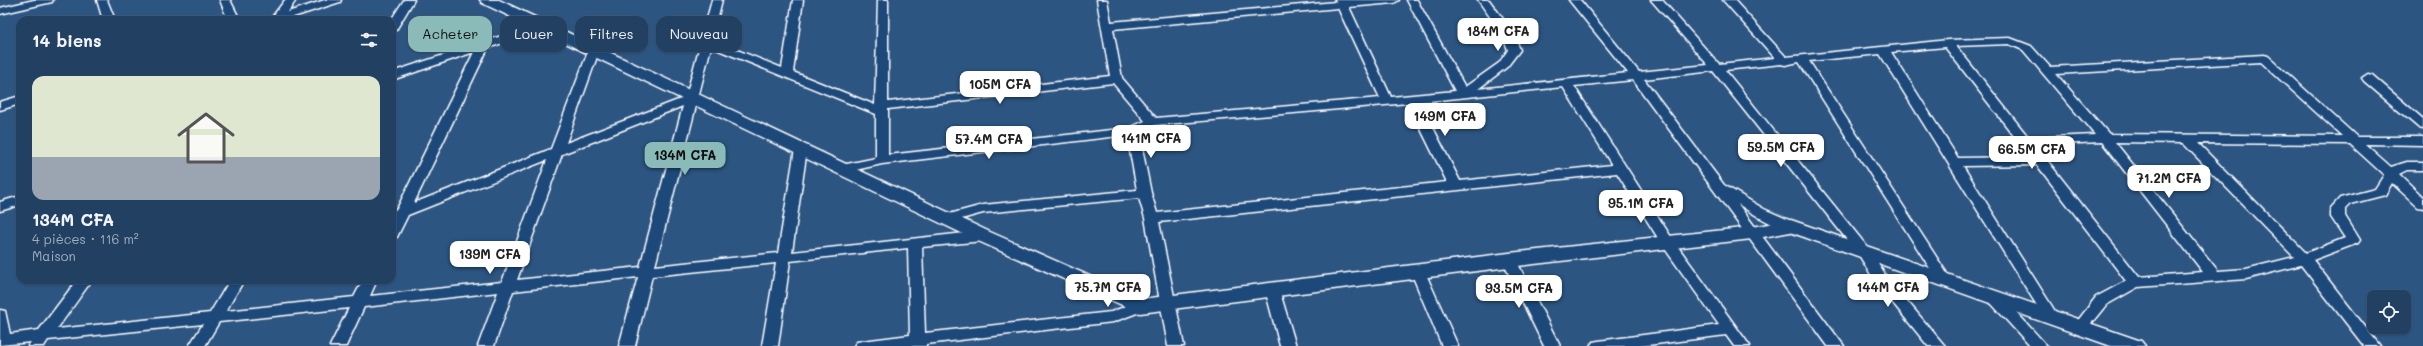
<!DOCTYPE html>
<html lang="fr">
<head>
<meta charset="utf-8">
<style>
  body { margin:0; font-family:Mali,sans-serif; background:#2d4b6b; color:#f1f3f6; height:100vh; display:flex; flex-direction:column; font-size:15px; white-space:nowrap }
  * { box-sizing:border-box; margin:0 }
  p { font-size:13px; color:#a2afbe }
  .icon { flex:none; width:22px; height:22px; fill:none; stroke:currentColor; stroke-width:2; stroke-linecap:round; stroke-linejoin:round }
  .map { position:relative; flex:1; overflow:hidden }
  .drawer { position:absolute; left:16px; top:16px; width:380px; height:268px; display:flex; flex-direction:column; background:#214062; border-radius:12px; box-shadow:0 1px 3px #0004,0 0 0 1px #3e5977 }
  .drawer>* { flex:none }
  .top-card { position:absolute; left:408px; top:16px; width:380px; height:36px; display:flex; gap:8px }
  .buttons { position:absolute; left:2367px; top:290px; display:grid; gap:8px }
  .buttons a { display:grid; place-items:center; width:44px; height:44px; border-radius:8px; background:#214062; box-shadow:0 1px 3px #0004,0 0 0 1px #3e5977; font-size:20px }
  .price { position:absolute; translate:-50% -34px; padding:0 9px; border-radius:8px; background:#fff; color:#222; font-size:13px; line-height:26px; filter:drop-shadow(0 1px 2px #0008) }
  .price::after { content:''; position:absolute; left:50%; top:24px; width:12px; height:9px; margin-left:-6px; background:inherit; clip-path:polygon(0 0,100% 0,50% 100%) }
  .price.active { background:#8bbbb9; color:#111 }
  ul { padding:0; list-style:none }
  li { display:grid; align-content:center; gap:8px; height:212px; padding:0 16px }
  li span { display:grid; place-items:center; height:124px; border-radius:12px; color:#555 }
  li>.icon { margin-inline-start:auto }
  span .icon { width:72px; height:72px; fill:#fffc; stroke-width:1 }
  li b { font-size:17px }
  h2 { display:flex; justify-content:space-between; align-items:center; height:48px; padding:0 16px; font-size:17px }
  .pill { padding:0 14px; border-radius:12px; background:#214062; box-shadow:0 1px 3px #0004,0 0 0 1px #3e5977; font-size:14px; line-height:36px }
  .pill.active { background:#8bbbb9; color:#111 }
  .map>svg:first-child { display:block }
  .lines { fill:none; stroke-linecap:round; stroke-linejoin:round }
  .street-casing { stroke:#fff; stroke-width:3 }
  .secondary-casing { stroke:#fff; stroke-width:3 }
  .street { fill:#1f4a7a; fill-rule:evenodd }
  .secondary { fill:#1f4a7a; fill-rule:evenodd }
</style>
</head>
<body>
<div class="map">
<svg width="2423" height="346" viewBox="0 0 2423 346">
  <rect width="100%" height="100%" fill="#2c5582"/>
  <filter id="ink" filterUnits="userSpaceOnUse"><feTurbulence type="fractalNoise" baseFrequency=".025" numOctaves="2"/><feDisplacementMap in="SourceGraphic" scale="8" xChannelSelector="R" yChannelSelector="G"/><feConvolveMatrix kernelMatrix="1 2 1 2 8 2 1 2 1" color-interpolation-filters="sRGB"/></filter>
  <g filter="url(#ink)">
    <g class="lines">
      <defs>
        <path id="street" d="M34,0H53L52,2L0,14V8Z
          M97,0H107L115,20H103Z
          M220,0H230L240,20H228Z
          M285,0H296L288,12L325,0H341L340,2L284,20H267L273,16Z
          M404,0H414L396,30L392,31L391,20Z
          M712,0H722L712,40L782,68L793,0H803L793,72L875,105L878,0H888V102L1110,76L1097,0H1107L1111,22L1336,2L1335,0H1399L1394,3L1349,7L1391,97L1455,91L1407,0H1417L1465,87L1499,63L1508,50L1502,34L1478,0H1489L1514,34L1520,50L1507,67L1478,89L1628,73L1569,0H1580L1639,72L1708,65L1651,0H1662L1719,64L1775,58L1723,0H1734L1786,57L1948,40L2010,38L2031,46L2050,67L2264,55L2268,56L2357,137H2423V145L2365,144L2391,167L2407,162H2423V170H2407L2399,174L2423,197V208L2418,207L2392,183L2385,195L2350,204L2345,209V216L2360,240L2358,243L2313,260L2380,346H2364L2301,265L2246,279L2138,287L2106,305L2085,331H2075L2073,327L2096,297L2126,281L2037,165L1963,166L2058,316L2056,320H2046L1880,54L1809,61L1948,275L1950,278L1948,281H1938L1799,62L1785,65L1781,64L1725,70L1869,249L1885,275L1945,346H1928L1875,281L1859,255L1713,71L1644,79L1724,185L1764,209L1796,223L1798,226L1796,229C1782,233 1750,212 1738,204L1844,346H1828L1633,80L1574,86L1673,240L1750,346H1734L1726,335L1640,346H1590L1593,342L1598,341L1719,325L1663,246L1617,173L1159,222L1184,346H1168L1145,218L1139,198L983,213L947,223L940,219L942,216L983,205L1137,190L1127,135L882,164L842,173L837,172L836,169L837,166L876,158V114L711,47L655,266L778,253L795,149L801,145L807,149L792,252L983,231L988,233L990,236L983,241L922,247L925,333L1111,312L1140,301L1145,302L1147,306L1145,310L1113,322L926,344V346H854L857,342L862,341L910,335L908,248L790,261L778,346H762L776,263L652,276L635,346H619L638,277L513,291L494,346H478L498,292L364,307L346,346H330L349,308L219,322L205,346H189L203,324L48,340L44,346H28L31,342L0,345V310L5,311L10,334L39,330L77,280H92L57,329L210,313L230,280H244L226,311L354,297L363,280H377L370,296L502,282L547,160L408,215L397,237L392,238V211L397,209L474,52L392,80V72L538,24H546L548,26L546,28L488,48L414,203L551,149L589,49H597L599,51L566,143L686,97ZM1338,8L1380,98L1156,118L1122,78L1113,29ZM2009,44L2023,50L2095,135L2029,138L1956,46ZM1945,47L2021,145L2031,157L1958,158L1891,52ZM2261,62L2342,136L2109,134L2056,74ZM1113,83L1145,121L1129,128L888,155V109ZM1563,87L1612,165L1460,181L1420,102ZM1408,103L1447,182L1157,213L1151,193L1139,133L1155,125ZM683,106L640,267L517,280L562,154ZM2102,142L2203,272L2139,277L2035,145ZM2115,142L2183,143L2294,257L2246,269L2218,271ZM2198,143L2350,144L2384,175L2375,189L2340,198L2331,208V217L2345,238L2306,253Z
          M2368,74L2372,75L2423,119V129L2419,128L2364,81L2362,78Z
          M20,96V104L0,110V102Z
          M20,196V205L0,211V202Z
          M1509,255L1516,260L1560,346H1544L1502,260Z
          M1418,267L1423,269L1425,272L1458,346H1442L1411,272L1413,269Z
          M1272,284L1277,286L1279,289L1296,346H1280L1265,289L1267,286Z
          M1995,293L2000,294L2047,346H2030L1990,302L1988,298L1990,294Z"/>
        <path id="secondary" d="M480,0H499L990,232L1142,299L1509,253L1752,227L1791,220L2141,341L2145,346H2111L1790,232L1752,239L1509,267L1140,313L976,240L482,3Z"/>
      </defs>
      <use href="#street" class="street-casing"/>
      <use href="#secondary" class="secondary-casing"/>
      <use href="#street" class="street"/>
      <use href="#secondary" class="secondary"/>
    </g>
  </g>
</svg>
<div class="buttons">
<a><svg class="icon" aria-label="locate" viewBox="0 0 24 24"><circle cx="12" cy="12" r="6"/><path d="M12 2v4M12 18v4M2 12h4M18 12h4"/></svg></a>
</div>
<b class="price" style="left:1498px;top:52px">184M CFA</b>
<b class="price" style="left:1000px;top:105px">105M CFA</b>
<b class="price" style="left:1445px;top:137px">149M CFA</b>
<b class="price" style="left:1151px;top:159px">141M CFA</b>
<b class="price" style="left:989px;top:160px">57.4M CFA</b>
<b class="price" style="left:1781px;top:168px">59.5M CFA</b>
<b class="price" style="left:2032px;top:170px">66.5M CFA</b>
<b class="price active" style="left:685px;top:176px">134M CFA</b>
<b class="price" style="left:2169px;top:199px">71.2M CFA</b>
<b class="price" style="left:1641px;top:224px">95.1M CFA</b>
<b class="price" style="left:490px;top:275px">139M CFA</b>
<b class="price" style="left:1108px;top:308px">75.7M CFA</b>
<b class="price" style="left:1888px;top:308px">144M CFA</b>
<b class="price" style="left:1519px;top:309px">93.5M CFA</b>
<div class="top-card">
<a class="pill active">Acheter</a>
<a class="pill">Louer</a>
<a class="pill">Filtres</a>
<a class="pill">Nouveau</a>
</div>
<section class="drawer">
<h2>14 biens<svg class="icon" aria-label="filters" viewBox="0 0 24 24"><path d="M4 7h16M4 17h16"/><circle cx="9" cy="7" r="2"/><circle cx="15" cy="17" r="2"/></svg></h2>
<ul>
<li><span style="background:linear-gradient(#dfe7d0 65%,#9aa5b1 0)"><svg class="icon" aria-label="home" viewBox="0 0 24 24"><path d="M3 11l9-7 9 7M6 9v11h12V9"/></svg></span><div><b>134M CFA</b><p>4 pièces · 116 m²</p><p>Maison</p></div></li>
</ul>
</section>
</div>
</body>
</html>
